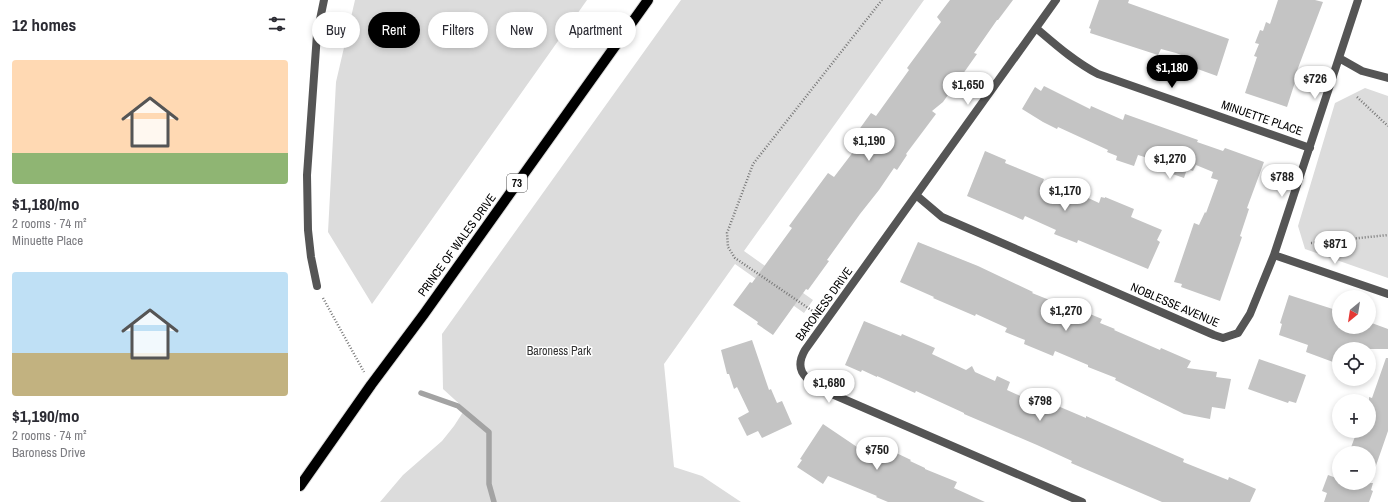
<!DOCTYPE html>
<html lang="en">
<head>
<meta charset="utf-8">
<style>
  body { margin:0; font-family:"Archivo Narrow",sans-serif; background:#f7f7f7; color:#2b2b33; height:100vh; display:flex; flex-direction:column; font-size:15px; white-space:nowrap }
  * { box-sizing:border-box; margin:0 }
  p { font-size:13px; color:#7c7c81 }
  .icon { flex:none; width:22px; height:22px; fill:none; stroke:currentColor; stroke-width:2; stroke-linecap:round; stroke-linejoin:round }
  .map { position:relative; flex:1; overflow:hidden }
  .drawer { display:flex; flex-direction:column; background:#fff; width:300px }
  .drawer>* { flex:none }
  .banner { position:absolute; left:12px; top:12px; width:380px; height:36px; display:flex; gap:8px }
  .needle { width:26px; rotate:210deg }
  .tools { position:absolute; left:1032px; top:290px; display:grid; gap:8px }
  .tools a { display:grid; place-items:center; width:44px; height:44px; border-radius:50%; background:#fff; box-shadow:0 2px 6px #0003; font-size:20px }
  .price { position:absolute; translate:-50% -34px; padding:0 9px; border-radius:14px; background:#fff; color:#222; font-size:13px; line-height:26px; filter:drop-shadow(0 1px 2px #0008) }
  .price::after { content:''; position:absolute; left:50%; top:24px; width:12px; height:9px; margin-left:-6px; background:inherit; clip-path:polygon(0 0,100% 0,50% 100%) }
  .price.selected { background:#000; color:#fff }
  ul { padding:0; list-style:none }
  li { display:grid; align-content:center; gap:8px; height:212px; padding:0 12px }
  li span { display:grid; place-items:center; height:124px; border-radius:4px; color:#555 }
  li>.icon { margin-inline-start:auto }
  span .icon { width:72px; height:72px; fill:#fffc; stroke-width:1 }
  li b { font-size:17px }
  h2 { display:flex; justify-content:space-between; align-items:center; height:48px; padding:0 12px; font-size:17px }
  .chip { padding:0 14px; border-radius:18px; background:#fff; box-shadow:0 2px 6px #0003; font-size:14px; line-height:36px }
  .chip.selected { background:#000; color:#fff }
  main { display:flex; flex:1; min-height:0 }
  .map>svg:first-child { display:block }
  .green { fill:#dcdcdc }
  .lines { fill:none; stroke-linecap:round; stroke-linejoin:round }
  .stream { stroke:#a3a3a3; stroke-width:5.5 }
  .building { fill:#c4c4c4 }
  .primary-casing { stroke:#dbdbdb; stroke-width:12 }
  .path { stroke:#777; stroke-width:2.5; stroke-dasharray:1 2; stroke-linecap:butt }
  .minor { stroke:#555; stroke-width:8 }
  .primary { stroke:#000; stroke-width:10 }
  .labels { text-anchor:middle; stroke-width:3; stroke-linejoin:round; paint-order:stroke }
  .shield { fill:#fff; stroke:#4c4c4c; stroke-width:1 }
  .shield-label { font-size:11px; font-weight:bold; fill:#000 }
  .street-label { font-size:12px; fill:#000; stroke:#fff }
  .park-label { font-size:12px; fill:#333; stroke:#fff }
</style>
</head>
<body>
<main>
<section class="drawer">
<h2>12 homes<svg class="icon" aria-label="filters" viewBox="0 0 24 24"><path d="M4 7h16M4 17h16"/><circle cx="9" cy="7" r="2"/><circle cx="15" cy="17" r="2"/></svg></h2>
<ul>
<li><span style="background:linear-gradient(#ffd9b3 75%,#8fb573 0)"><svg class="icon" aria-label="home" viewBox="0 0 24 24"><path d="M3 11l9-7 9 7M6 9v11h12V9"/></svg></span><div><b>$1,180/mo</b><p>2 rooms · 74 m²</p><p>Minuette Place</p></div></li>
<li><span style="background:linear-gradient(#bfe0f5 65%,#c2b280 0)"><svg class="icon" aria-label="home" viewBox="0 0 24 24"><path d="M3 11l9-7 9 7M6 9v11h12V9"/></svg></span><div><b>$1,190/mo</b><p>2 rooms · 74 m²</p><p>Baroness Drive</p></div></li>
</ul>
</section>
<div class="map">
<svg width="1088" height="502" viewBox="0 0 1088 502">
  <rect width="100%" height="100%" fill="#fff"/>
  <path class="green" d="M55,0H287L72,304L28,232L36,82Z
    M381,0H624L444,251L513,300L504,313L435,264L364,364L374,467L402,476L441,502H80L103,475L142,441L154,426L165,409L143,389L142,334Z
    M1065,88L1088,96V278L1005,249L998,226L1035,103Z"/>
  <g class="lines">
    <path class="stream" d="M121,393L158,406L189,432V484L194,502"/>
  </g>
  <path class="building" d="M650,0H713L698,20H697L674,53L677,54L643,102L632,111L636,114L606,154L607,155L597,170L594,168L579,190L560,214L527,260L529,261L508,290L506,289L473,335L457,324L458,322L433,305L450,282L452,283L492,228L489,226L528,173L534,177L560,143L553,138L571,113L576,116L609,70L607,68L641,22L637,17Z
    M799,0H829L828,3L929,39L917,76L892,67L894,60L876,53L861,49L858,55L790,33L791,29L789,28Z
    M978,0H1015L1023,2L995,76H997L987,107L945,93L957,57L954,56L959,44L955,43L960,30L963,31L966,22L970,24Z
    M744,86L790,109L791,106L823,120L825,114L898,140L897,142L923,151L925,148L964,162L947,208L949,209L940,236L942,237L920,301L881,287L882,284L874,282L894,223L899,225L905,212L906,213L918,180L911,178L913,172L896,165L893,171L887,169L884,178L861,170L864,163L838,155L834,166L816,160L817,156L807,152L808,150L758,127L757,129L743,122L722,109L735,87L741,91Z
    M685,151L706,160L705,163L744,179L740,190L766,202L771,190L799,203L801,197L805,198V197L834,209L831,217L862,230L857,240L860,242L848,269L778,240L777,243L754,234L756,230L725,216L723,220L667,196Z
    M618,242L678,266L733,292L732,293L777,311L778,309L802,319L800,323L815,329L814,330L860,350L861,348L891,361L887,368L917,372L916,377L931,379L925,409L912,407L910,419L884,414L815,380L816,378L788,367V365L755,351L753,356L724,344L725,340L705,332L707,328L676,314L675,316L633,298L634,297L600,282Z
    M989,295L1039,311V327H1069V322L1088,329V349H1039V355L1036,354L1033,362L1006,352L1008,345L979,335L982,324L980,323Z
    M564,321L601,336L602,334L635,348L632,354L666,370L672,366L675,372L695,381L697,376L710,382L707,390L729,400L732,399L744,404L746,401L786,418V416L884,459L883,462L928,480L929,477L956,489L950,502H862L771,463L772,461L737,445L664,414V413L616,391L615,393L577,376V377L562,370L561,372L545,365Z
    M452,340L469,390L471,389L477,403L482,401L492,424L462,438L458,431L447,436L438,418L449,412L437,387L434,389L429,374H427L421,350Z
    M1086,358H1088V431L1071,480L1069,479V453H1049L1057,431H1069V397L1072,398Z
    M959,359L1006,375L996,403L989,401L988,403L948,389Z
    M523,424L560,449L564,439L588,449L611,460L610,461L625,468V469L657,482L654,488L685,502H588L576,497L577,496L528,476L523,484L497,467L502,460L500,459Z
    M1028,475L1039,479V483H1073L1071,490L1073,491L1069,502H1024L1027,493L1022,491Z"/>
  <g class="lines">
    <defs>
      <path id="primary" d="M0,486L71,385L124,314L348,0"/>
    </defs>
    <use href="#primary" class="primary-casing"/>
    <path class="path" d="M1057,97L1088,126
      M1011,243L1088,235
      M23,298L64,372
      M517,314L435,258L428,247L427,233L453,164L582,0"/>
    <path class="minor" d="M756,0L505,350C494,369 504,377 518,388L782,502
      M736,28C756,45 775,62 798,74L1010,148
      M1039,58L1062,71L1088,78
      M616,195L642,217L914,335L923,338L938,333L950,314L974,255L1058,0
      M974,255L1088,294
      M17,286L11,257L8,230L7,175L17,34L24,0"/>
    <use href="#primary" class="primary"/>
  </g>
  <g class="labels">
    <rect class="shield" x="207" y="174" width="20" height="18" rx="3"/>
    <g class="shield-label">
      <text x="217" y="187">73</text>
    </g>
    <g class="street-label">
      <text transform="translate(962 118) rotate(19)" y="4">MINUETTE PLACE</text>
      <text transform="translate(157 245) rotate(-54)" y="4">PRINCE OF WALES DRIVE</text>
      <text transform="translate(524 304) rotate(-54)" y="4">BARONESS DRIVE</text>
      <text transform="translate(875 305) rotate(23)" y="4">NOBLESSE AVENUE</text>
    </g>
    <g class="park-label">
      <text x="259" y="355">Baroness Park</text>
    </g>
  </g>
</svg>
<div class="tools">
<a><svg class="needle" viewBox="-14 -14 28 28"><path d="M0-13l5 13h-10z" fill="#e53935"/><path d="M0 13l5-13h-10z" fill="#7c7c81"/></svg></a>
<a><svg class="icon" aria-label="locate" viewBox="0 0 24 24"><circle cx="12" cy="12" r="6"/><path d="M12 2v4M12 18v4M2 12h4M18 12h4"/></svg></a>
<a>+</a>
<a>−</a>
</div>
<b class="price selected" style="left:872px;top:89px">$1,180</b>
<b class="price" style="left:1015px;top:100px">$726</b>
<b class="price" style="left:668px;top:106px">$1,650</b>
<b class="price" style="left:569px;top:162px">$1,190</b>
<b class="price" style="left:870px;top:180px">$1,270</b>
<b class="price" style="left:982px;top:198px">$788</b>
<b class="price" style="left:765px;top:212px">$1,170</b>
<b class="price" style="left:1035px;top:265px">$871</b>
<b class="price" style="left:766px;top:332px">$1,270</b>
<b class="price" style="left:529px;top:404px">$1,680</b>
<b class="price" style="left:740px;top:422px">$798</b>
<b class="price" style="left:577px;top:471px">$750</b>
<div class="banner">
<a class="chip">Buy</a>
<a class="chip selected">Rent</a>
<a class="chip">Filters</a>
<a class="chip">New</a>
<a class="chip">Apartment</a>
</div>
</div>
</main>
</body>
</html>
